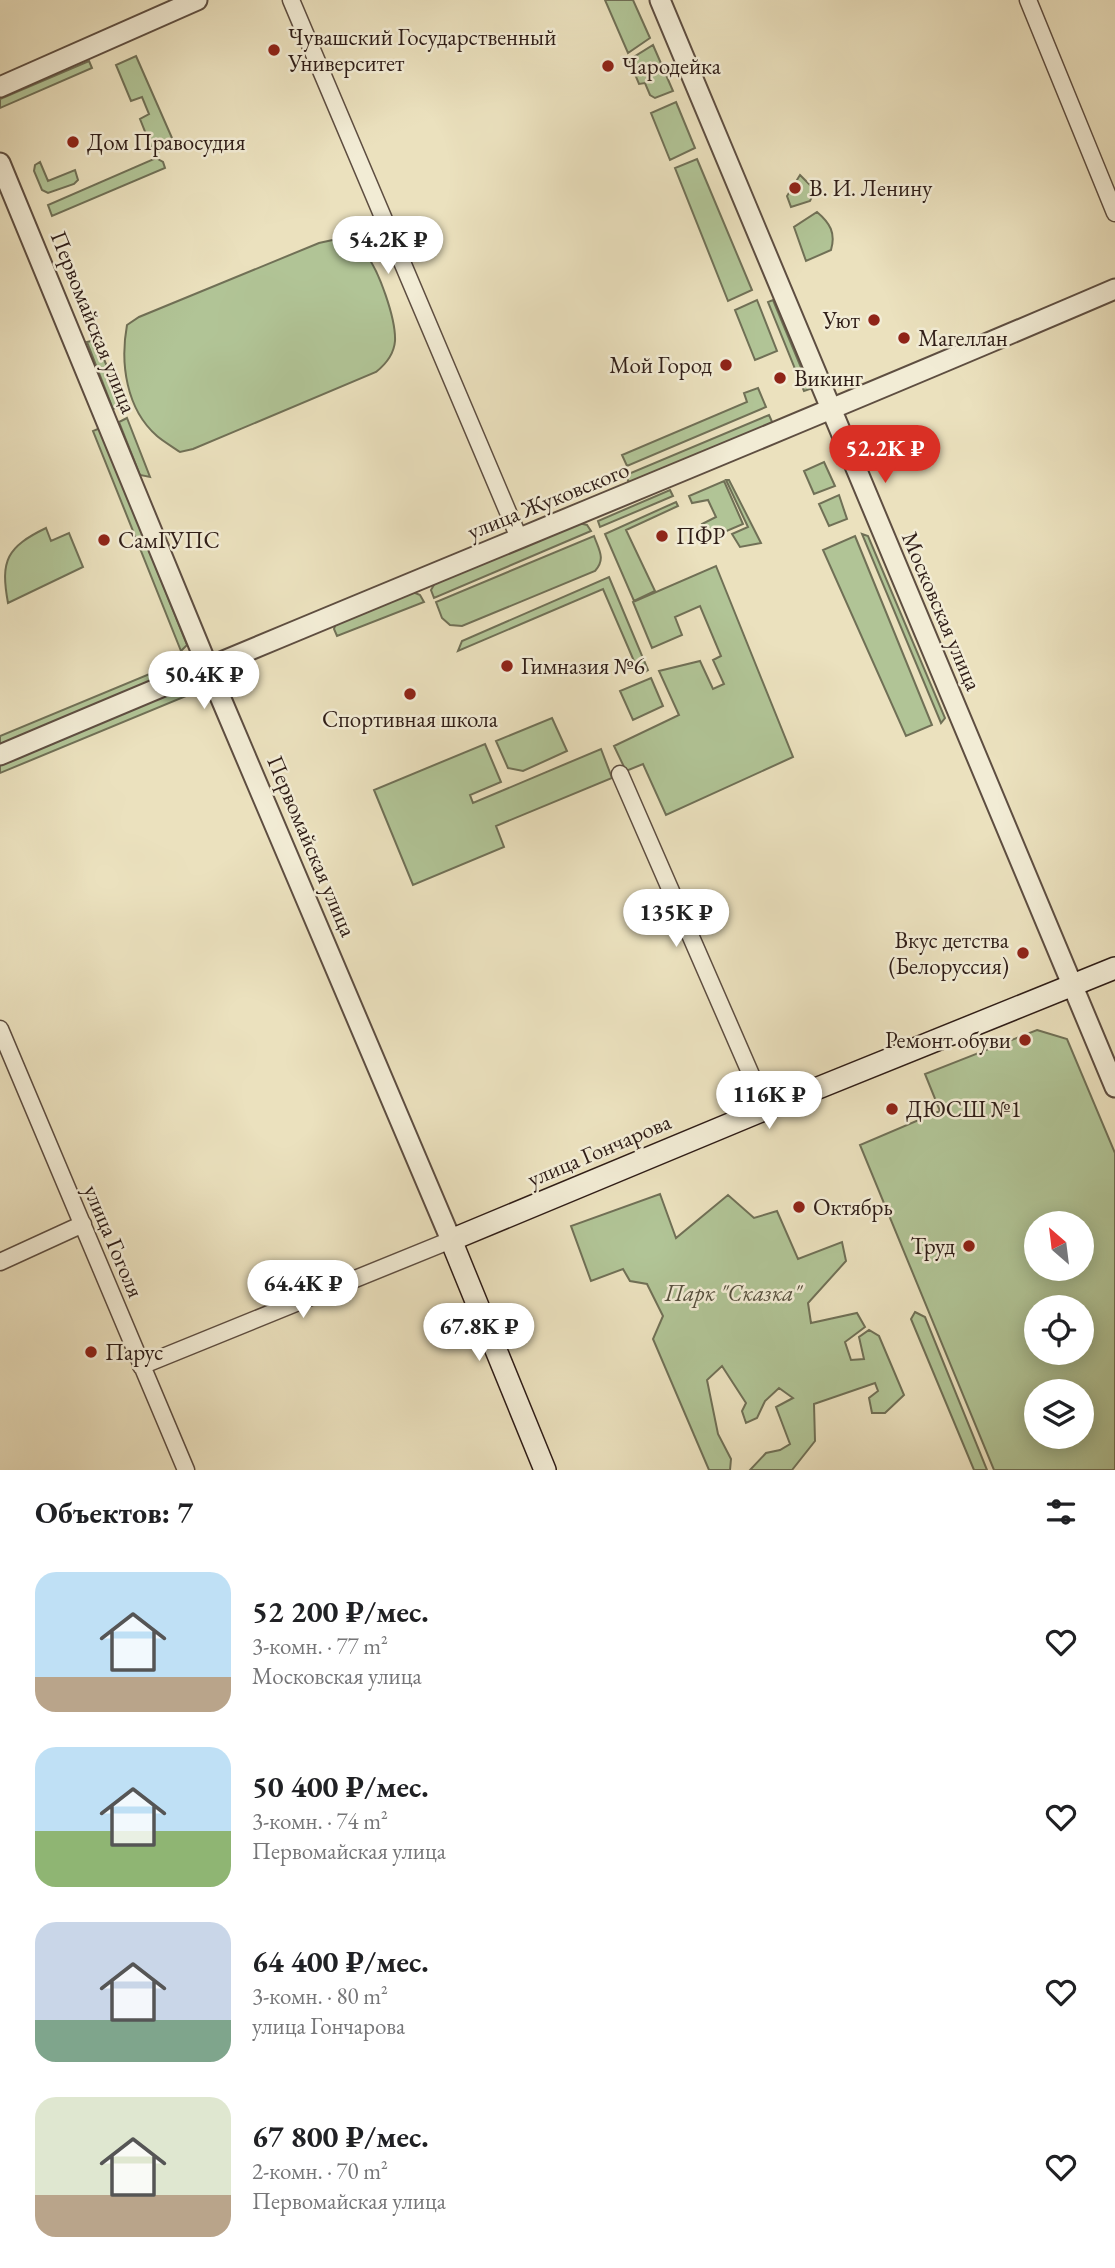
<!DOCTYPE html>
<html lang="ru">
<head>
<meta charset="utf-8">
<style>
  body { margin:0; font-family:"EB Garamond",serif; background:#f6f6f6; color:#202124; height:100vh; display:flex; flex-direction:column; font-size:26px; white-space:nowrap }
  * { box-sizing:border-box; margin:0 }
  p { font-size:23px; color:#757577 }
  .icon { flex:none; width:38px; height:38px; fill:none; stroke:currentColor; stroke-width:2; stroke-linecap:round; stroke-linejoin:round }
  .map { position:relative; height:1470px; overflow:hidden }
  .sheet { display:flex; flex-direction:column; background:#fff; flex:1 }
  .sheet>* { flex:none }
  .needle { width:46px; rotate:332deg }
  .tools { position:absolute; left:1024px; top:1211px; display:grid; gap:14px }
  .tools a { display:grid; place-items:center; width:70px; height:70px; border-radius:50%; background:#fff; box-shadow:0 4px 18px #0003; font-size:35px }
  .price { position:absolute; translate:-50% -60px; padding:0 16px; border-radius:24px; background:#fff; color:#222; font-size:23px; line-height:46px; filter:drop-shadow(0 2px 4px #0008) }
  .price::after { content:''; position:absolute; left:50%; top:42px; width:21px; height:16px; margin-left:-10px; background:inherit; clip-path:polygon(0 0,100% 0,50% 100%) }
  .price.active { background:#d93025; color:#fff }
  ul { padding:0; list-style:none }
  li { display:flex; align-items:center; gap:21px; height:175px; padding:0 35px }
  li span { display:grid; place-items:center; flex:none; width:196px; height:140px; border-radius:21px; color:#555 }
  li>.icon { margin-inline-start:auto }
  span .icon { width:84px; height:84px; fill:#fffc; stroke-width:1 }
  li b { font-size:30px }
  h2 { display:flex; justify-content:space-between; align-items:center; height:84px; padding:0 35px; font-size:30px }
  .map>svg:first-child { display:block }
  .green { fill:#b1c496; stroke:#707056; stroke-width:2; fill-rule:evenodd }
  .lines { fill:none; stroke-linecap:round; stroke-linejoin:round }
  .minor-casing { stroke:#5e4e41; stroke-width:19 }
  .tertiary-casing { stroke:#5e4e41; stroke-width:23 }
  .secondary-casing { stroke:#2f1d17; stroke-width:24 }
  .minor { stroke:#f2ecd5; stroke-width:16 }
  .tertiary { stroke:#f2ecd5; stroke-width:19 }
  .secondary { stroke:#f2ecd5; stroke-width:21 }
  .poi-dot { fill:#8f2418; stroke:#f2ecd5; stroke-width:2.5 }
  .labels { text-anchor:middle; stroke-width:5; stroke-linejoin:round; paint-order:stroke }
  .poi-label { font-size:23px; fill:#2f1d17; stroke:#f2ecd5; text-anchor:start }
  .street-label { font-size:23px; fill:#2f1d17; stroke:#f2ecd5 }
  .park-label { font-size:23px; font-style:italic; fill:#564f3d; stroke:#f2ecd5 }
</style>
</head>
<body>
<div class="map">
<svg width="1115" height="1470" viewBox="0 0 1115 1470">
  <rect width="100%" height="100%" fill="#ebe1be"/>
  <filter id="stains"><feTurbulence type="fractalNoise" baseFrequency=".00286" numOctaves="4"/><feColorMatrix values="0 0 0 0 .2 0 0 0 0 .09 0 0 0 0 .02 0 0 0 .5 -.17"/></filter>
  <radialGradient id="worn" r=".72"><stop offset=".6" stop-color="#630" stop-opacity="0"/><stop offset="1" stop-color="#630" stop-opacity=".3"/></radialGradient>
  <path class="green" d="M605,0H633L650,38L628,53Z
    M653,45L673,91L655,98L650,95L645,83L639,84L629,60Z
    M136,56L172,138L157,144L160,151L154,154L140,119L149,114L142,97L131,101L116,65Z
    M89,61L92,68L0,108V99Z
    M676,102L695,148L670,160L651,113Z
    M156,158L163,162L165,168L52,216L48,205Z
    M697,159L752,290L728,301L675,168Z
    M40,162L48,181L75,170L78,180L74,184L48,193L42,190L34,171L35,165Z
    M800,175L815,190L810,201L791,207L787,196Z
    M817,212C830,223 836,233 831,250L806,261L794,227Z
    M337,239C348,240 358,245 365,253C379,270 396,319 395,341C394,354 386,364 376,372L193,449L180,452C173,447 164,442 157,436C126,409 120,363 127,325L139,317L319,243Z
    M757,300L777,351L755,360L735,310Z
    M773,300L810,389L804,391L768,302Z
    M96,340L123,405L113,409L87,342Z
    M758,388L766,407L627,466L622,455L747,402L744,393Z
    M769,415L773,424L629,483L626,475Z
    M127,418L150,477L140,475L119,422Z
    M100,428L187,645L181,651L93,431Z
    M824,462L835,486L814,494L804,471Z
    M726,480H729L761,543L740,547L732,534L748,527Z
    M724,481L743,524L708,539L702,524L716,517L708,500L692,503L689,496Z
    M670,490L673,496L600,527L598,521Z
    M839,495L847,519L829,526L819,504Z
    M676,502L678,506L626,530L655,591L634,601L605,534Z
    M579,523L587,525L591,531L434,598L431,590L435,583Z
    M46,528L51,541L69,533L83,567L8,603C0,560 7,547 46,528Z
    M862,534L868,536L945,718L941,723Z
    M594,536C599,550 606,559 595,571L462,626L450,625L442,618L436,602Z
    M855,536L932,725L906,736L823,550Z
    M716,566L793,757L666,815L643,764L626,771L614,746L679,715L659,671L700,661L713,689L724,684L713,660L721,656L700,606L675,617L682,635L652,648L633,602Z
    M609,577L648,670L640,675L603,589L458,651L462,641Z
    M413,592L420,595L424,602L337,636L334,629L336,623Z
    M176,663L180,671L0,747V736Z
    M651,678L663,706L633,720L620,691Z
    M188,686L191,694L0,773V764Z
    M552,718L567,751L523,771L508,768L496,741Z
    M485,744L501,782L470,795L473,803L601,749L612,778L496,826L504,847L413,885L374,790Z
    M1037,1030L1067,1039L1115,1153V1470H994L860,1145L940,1111L925,1074ZM1082,1223V1269H1036V1223ZM1082,1307V1353H1036V1307ZM1036,1391H1082V1437H1036Z
    M660,1194L676,1238L728,1195L754,1218L777,1211L798,1259L842,1242L846,1261L808,1303L811,1323L857,1313L865,1327L845,1342L851,1360L864,1359L859,1337L869,1330L879,1336L904,1395L885,1413H872L869,1398L878,1391L875,1383L814,1404L815,1441L792,1470H750L766,1453L780,1450L790,1444L776,1407L793,1398L779,1388L765,1401L757,1418L746,1423L742,1411L746,1403L722,1366L707,1380L718,1434L731,1459L730,1470H709L653,1339L663,1316L647,1284L630,1281L623,1269L591,1281L571,1226Z
    M915,1312L925,1317L987,1470H974L911,1319Z"/>
  <g class="lines">
    <defs>
      <path id="minor" d="M291,0L519,538
        M1028,0L1115,213
        M620,774L766,1109
        M0,1029L186,1470
        M0,1262L83,1224
        M141,1366L451,1240"/>
      <path id="tertiary" d="M660,0L1115,1087
        M0,87L197,0
        M0,163L216,687L451,1240
        M0,755C371,597 745,448 1115,289"/>
      <path id="secondary" d="M545,1470L451,1240L766,1109L1115,968"/>
    </defs>
    <use href="#minor" class="minor-casing"/>
    <use href="#tertiary" class="tertiary-casing"/>
    <use href="#secondary" class="secondary-casing"/>
    <use href="#minor" class="minor"/>
    <use href="#tertiary" class="tertiary"/>
    <use href="#secondary" class="secondary"/>
  </g>
  <g class="poi-dot">
    <circle cx="274" cy="50" r="7"/>
    <circle cx="608" cy="66" r="7"/>
    <circle cx="73" cy="142" r="7"/>
    <circle cx="795" cy="188" r="7"/>
    <circle cx="874" cy="320" r="7"/>
    <circle cx="904" cy="338" r="7"/>
    <circle cx="726" cy="365" r="7"/>
    <circle cx="780" cy="378" r="7"/>
    <circle cx="662" cy="536" r="7"/>
    <circle cx="104" cy="540" r="7"/>
    <circle cx="507" cy="666" r="7"/>
    <circle cx="410" cy="694" r="7"/>
    <circle cx="1023" cy="953" r="7"/>
    <circle cx="1025" cy="1040" r="7"/>
    <circle cx="892" cy="1109" r="7"/>
    <circle cx="799" cy="1207" r="7"/>
    <circle cx="969" cy="1246" r="7"/>
    <circle cx="91" cy="1352" r="7"/>
  </g>
  <g class="labels">
    <g class="poi-label">
      <text x="288" y="45">Чувашский Государственный<tspan x="288" dy="26">Университет</tspan></text>
      <text x="622" y="74">Чародейка</text>
      <text x="87" y="150">Дом Правосудия</text>
      <text x="809" y="196">В. И. Ленину</text>
      <text x="860" y="328" text-anchor="end">Уют</text>
      <text x="918" y="346">Магеллан</text>
      <text x="712" y="373" text-anchor="end">Мой Город</text>
      <text x="794" y="386">Викинг</text>
      <text x="676" y="544">ПФР</text>
      <text x="118" y="548">СамГУПС</text>
      <text x="521" y="674">Гимназия №6</text>
      <text x="410" y="727" text-anchor="middle">Спортивная школа</text>
      <text x="1009" y="948" text-anchor="end">Вкус детства<tspan x="1009" dy="26">(Белоруссия)</tspan></text>
      <text x="1011" y="1048" text-anchor="end">Ремонт обуви</text>
      <text x="906" y="1117">ДЮСШ №1</text>
      <text x="813" y="1215">Октябрь</text>
      <text x="955" y="1254" text-anchor="end">Труд</text>
      <text x="105" y="1360">Парус</text>
    </g>
    <g class="street-label">
      <text transform="translate(94 322) rotate(68)" y="8">Первомайская улица</text>
      <text transform="translate(548 500) rotate(-22)" y="8">улица Жуковского</text>
      <text transform="translate(942 611) rotate(67)" y="8">Московская улица</text>
      <text transform="translate(312 846) rotate(67)" y="8">Первомайская улица</text>
      <text transform="translate(599 1150) rotate(-23)" y="8">улица Гончарова</text>
      <text transform="translate(114 1241) rotate(67)" y="8">улица Гоголя</text>
    </g>
    <g class="park-label">
      <text x="733" y="1301">Парк "Сказка"</text>
    </g>
  </g>
  <rect width="100%" height="100%" filter="url(#stains)"/>
  <rect width="100%" height="100%" fill="url(#worn)"/>
</svg>
<div class="tools">
<a><svg class="needle" viewBox="-14 -14 28 28"><path d="M0-13l5 13h-10z" fill="#e53935"/><path d="M0 13l5-13h-10z" fill="#757577"/></svg></a>
<a><svg class="icon" aria-label="locate" viewBox="0 0 24 24"><circle cx="12" cy="12" r="6"/><path d="M12 2v4M12 18v4M2 12h4M18 12h4"/></svg></a>
<a><svg class="icon" aria-label="layers" viewBox="0 0 24 24"><path d="M12 4l9 5-9 5-9-5zM3 14l9 5 9-5"/></svg></a>
</div>
<b class="price" style="left:388px;top:276px">54.2K ₽</b>
<b class="price active" style="left:885px;top:485px">52.2K ₽</b>
<b class="price" style="left:204px;top:711px">50.4K ₽</b>
<b class="price" style="left:676px;top:949px">135K ₽</b>
<b class="price" style="left:769px;top:1131px">116K ₽</b>
<b class="price" style="left:303px;top:1320px">64.4K ₽</b>
<b class="price" style="left:479px;top:1363px">67.8K ₽</b>
</div>
<section class="sheet">
<h2>Объектов: 7<svg class="icon" aria-label="filters" viewBox="0 0 24 24"><path d="M4 7h16M4 17h16"/><circle cx="9" cy="7" r="2"/><circle cx="15" cy="17" r="2"/></svg></h2>
<ul>
<li><span style="background:linear-gradient(#bfe0f5 75%,#b9a48a 0)"><svg class="icon" aria-label="home" viewBox="0 0 24 24"><path d="M3 11l9-7 9 7M6 9v11h12V9"/></svg></span><div><b>52 200 ₽/мес.</b><p>3-комн. · 77 m²</p><p>Московская улица</p></div><svg class="icon" aria-label="heart" viewBox="0 0 24 24"><path d="M12 20l-8-8c-3-5 5-10 8-4 3-6 11-1 8 4z"/></svg></li>
<li><span style="background:linear-gradient(#bfe0f5 60%,#8fb573 0)"><svg class="icon" aria-label="home" viewBox="0 0 24 24"><path d="M3 11l9-7 9 7M6 9v11h12V9"/></svg></span><div><b>50 400 ₽/мес.</b><p>3-комн. · 74 m²</p><p>Первомайская улица</p></div><svg class="icon" aria-label="heart" viewBox="0 0 24 24"><path d="M12 20l-8-8c-3-5 5-10 8-4 3-6 11-1 8 4z"/></svg></li>
<li><span style="background:linear-gradient(#c9d6e8 70%,#7fa58c 0)"><svg class="icon" aria-label="home" viewBox="0 0 24 24"><path d="M3 11l9-7 9 7M6 9v11h12V9"/></svg></span><div><b>64 400 ₽/мес.</b><p>3-комн. · 80 m²</p><p>улица Гончарова</p></div><svg class="icon" aria-label="heart" viewBox="0 0 24 24"><path d="M12 20l-8-8c-3-5 5-10 8-4 3-6 11-1 8 4z"/></svg></li>
<li><span style="background:linear-gradient(#dfe7d0 70%,#b9a48a 0)"><svg class="icon" aria-label="home" viewBox="0 0 24 24"><path d="M3 11l9-7 9 7M6 9v11h12V9"/></svg></span><div><b>67 800 ₽/мес.</b><p>2-комн. · 70 m²</p><p>Первомайская улица</p></div><svg class="icon" aria-label="heart" viewBox="0 0 24 24"><path d="M12 20l-8-8c-3-5 5-10 8-4 3-6 11-1 8 4z"/></svg></li>
</ul>
</section>
</body>
</html>
